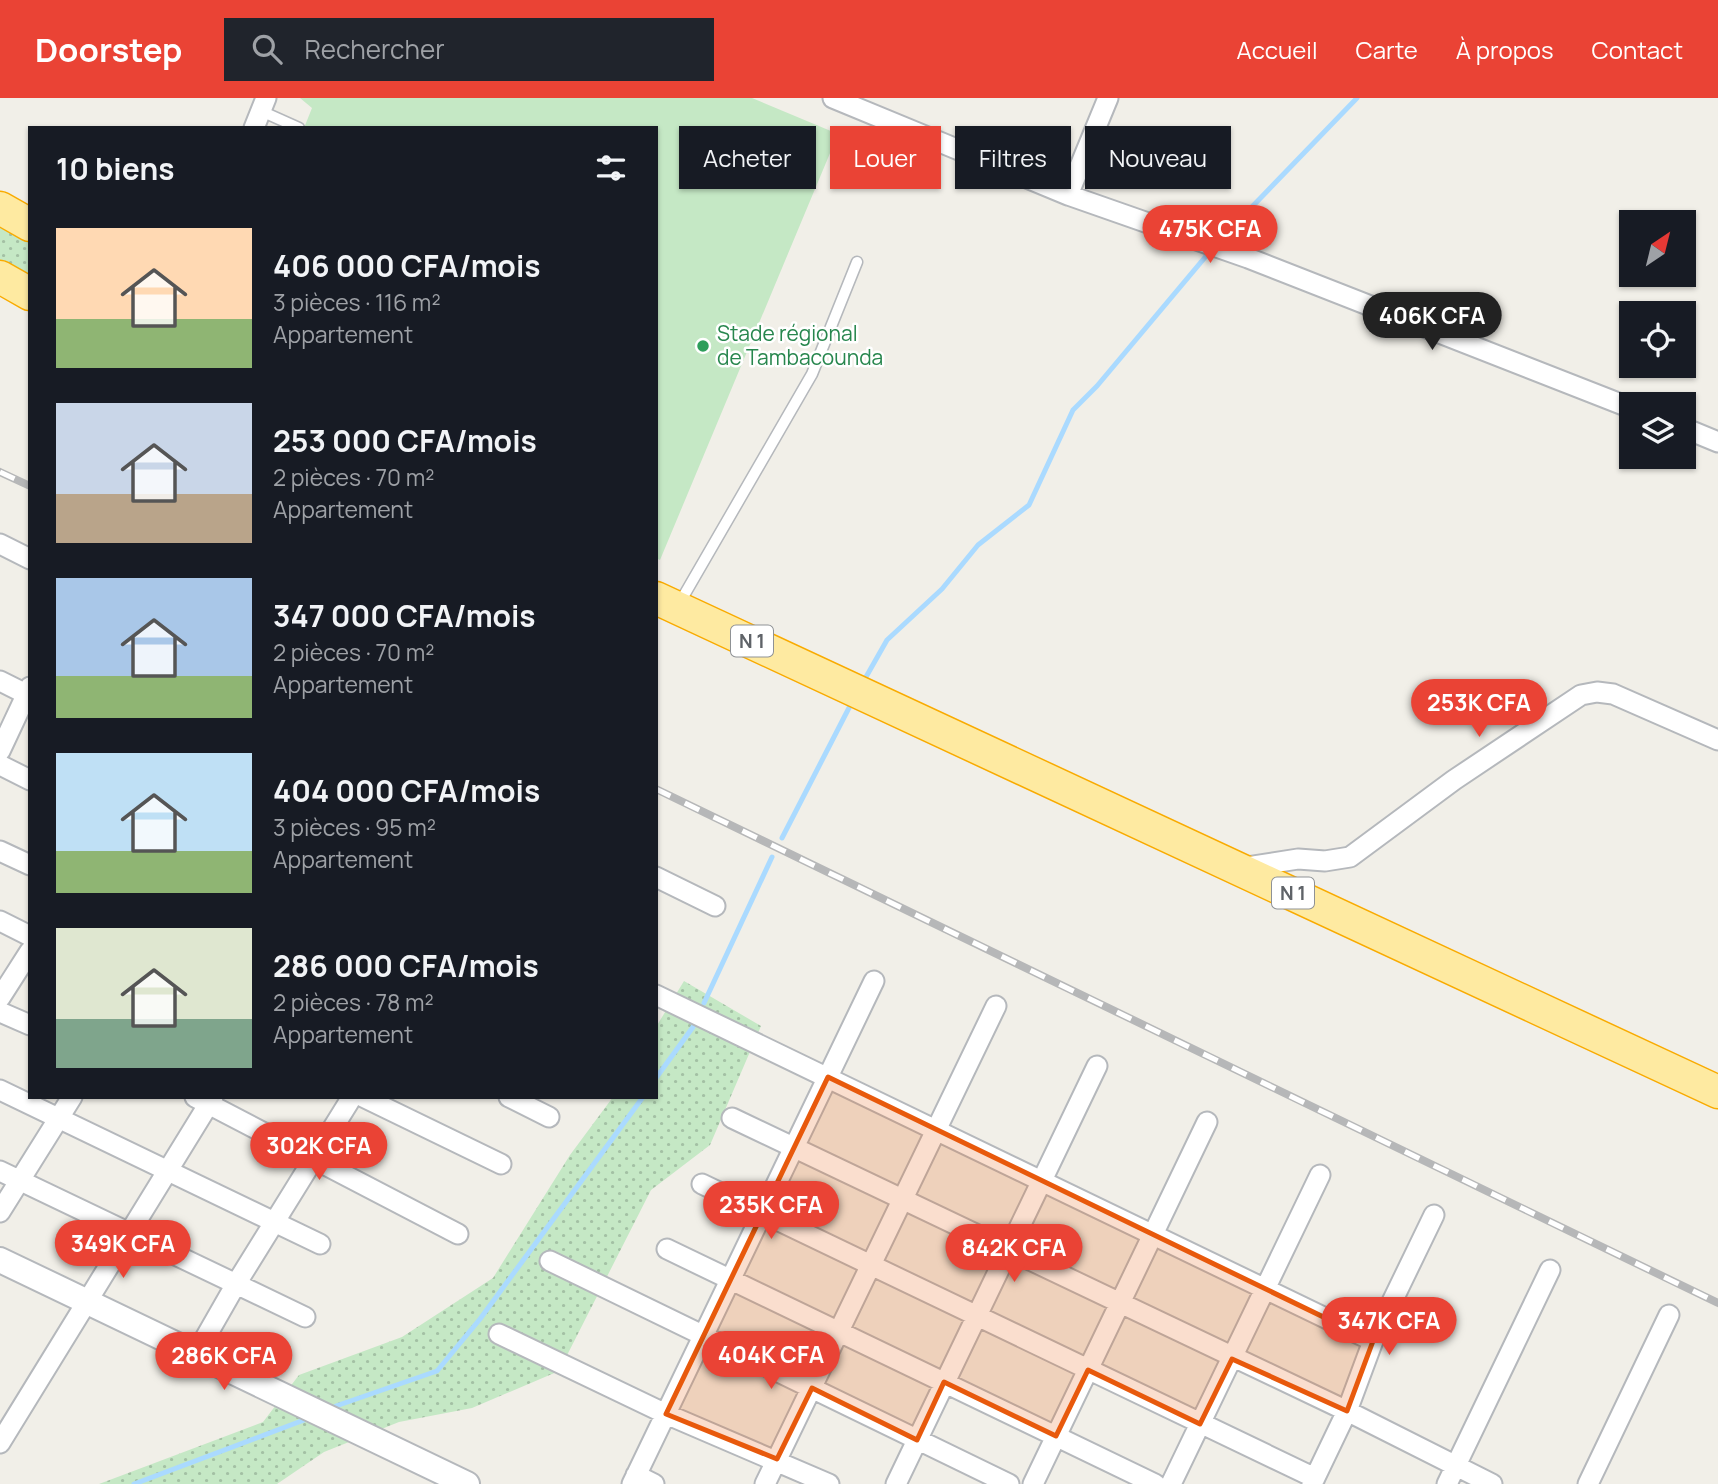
<!DOCTYPE html>
<html lang="fr">
<head>
<meta charset="utf-8">
<style>
  body { margin:0; font-family:Manrope,sans-serif; background:#20242c; color:#f1f3f6; height:100vh; display:flex; flex-direction:column; font-size:26px; white-space:nowrap }
  * { box-sizing:border-box; margin:0 }
  p { font-size:23px; color:#9ea1a6 }
  .icon { flex:none; width:38px; height:38px; fill:none; stroke:currentColor; stroke-width:2; stroke-linecap:round; stroke-linejoin:round }
  .map { position:relative; flex:1; overflow:hidden }
  .drawer { position:absolute; left:28px; top:28px; width:630px; height:973px; display:flex; flex-direction:column; background:#171b24; border-radius:0px; box-shadow:0 2px 5px #0004 }
  .drawer>* { flex:none }
  .guide { position:absolute; left:679px; top:28px; width:665px; height:63px; display:flex; gap:14px }
  .needle { width:46px; rotate:35deg }
  .controls { position:absolute; left:1619px; top:112px; display:grid; gap:14px }
  .controls a { display:grid; place-items:center; width:77px; height:77px; border-radius:0px; background:#171b24; box-shadow:0 2px 5px #0004; font-size:35px }
  .price { position:absolute; translate:-50% -60px; padding:0 16px; border-radius:24px; background:#ea4335; color:#fff; font-size:23px; line-height:46px; filter:drop-shadow(0 2px 4px #0008) }
  .price::after { content:''; position:absolute; left:50%; top:42px; width:21px; height:16px; margin-left:-10px; background:inherit; clip-path:polygon(0 0,100% 0,50% 100%) }
  .price.current { background:#222; color:#fff }
  ul { padding:0; list-style:none }
  li { display:flex; align-items:center; gap:21px; height:175px; padding:0 28px }
  li span { display:grid; place-items:center; flex:none; width:196px; height:140px; border-radius:0px; color:#555 }
  li>.icon { margin-inline-start:auto }
  span .icon { width:84px; height:84px; fill:#fffc; stroke-width:1 }
  li b { font-size:30px }
  h2 { display:flex; justify-content:space-between; align-items:center; height:84px; padding:0 28px; font-size:30px }
  .chip { padding:0 24px; border-radius:0px; background:#171b24; box-shadow:0 2px 5px #0004; font-size:24px; line-height:63px }
  .chip.current { background:#ea4335; color:#fff }
  header { display:flex; align-items:center; gap:42px; box-sizing:border-box; height:98px; padding:0 35px; background:#ea4335; color:#fff }
  header strong { font-size:33px }
  nav { display:flex; gap:38px; margin-inline-start:auto; font-size:24px }
  .search { width:490px; height:63px; background:#20242c; display:flex; align-items:center; gap:18px; box-sizing:border-box; padding:0 24px; border-radius:0px; color:#9ea1a6; font-size:26px }
  .map>svg:first-child { display:block }
  .grass { fill:url(#grass-dots) }
  .park { fill:#c5e8c5 }
  .lines { fill:none; stroke-linecap:round; stroke-linejoin:round }
  .stream { stroke:#aadaff; stroke-width:5 }
  .service-casing { stroke:#b5b8bc; stroke-width:13 }
  .minor-casing { stroke:#b5b8bc; stroke-width:23 }
  .tertiary-casing { stroke:#b5b8bc; stroke-width:28 }
  .trunk-casing { stroke:#f9ab00; stroke-width:35 }
  .service { stroke:#fff; stroke-width:10 }
  .minor { stroke:#fff; stroke-width:19 }
  .tertiary { stroke:#fff; stroke-width:24 }
  .trunk { stroke:#feeaa1; stroke-width:32 }
  .rail-casing { stroke:#b6b7b8; stroke-width:8 }
  .rail { stroke:#fff; stroke-width:5; stroke-dasharray:16; stroke-linecap:butt }
  .marked { fill:#e8590c; fill-opacity:0.2; stroke:#e8590c; stroke-width:5; stroke-linejoin:round }
  .leisure-dot { fill:#2e9e5b; stroke:#fff; stroke-width:2.5 }
  .labels { text-anchor:middle; stroke-width:5; stroke-linejoin:round; paint-order:stroke }
  .shield { fill:#fff; stroke:#8f9295; stroke-width:2 }
  .shield-label { font-size:19px; font-weight:bold; fill:#5f6368 }
  .leisure-label { font-size:21px; fill:#27864d; stroke:#fff; text-anchor:start }
</style>
</head>
<body>
<header>
<strong>Doorstep</strong>
<div class="search"><svg class="icon" aria-label="search" viewBox="0 0 24 24"><circle cx="10" cy="10" r="6"/><path d="M15 15l6 6"/></svg>Rechercher</div>
<nav><a>Accueil</a><a>Carte</a><a>À propos</a><a>Contact</a></nav>
</header>
<div class="map">
<svg width="1718" height="1386" viewBox="0 0 1718 1386">
  <defs>
    <pattern id="grass-dots" width="8" height="8" patternUnits="userSpaceOnUse" patternTransform="scale(1.75)"><rect width="8" height="8" fill="#c5e8c5"/><path d="M2 2h.1M6 6h.1" fill="none" stroke="#a3c0a4" stroke-width="1.8" stroke-linecap="round"/></pattern>
  </defs>
  <rect width="100%" height="100%" fill="#f1efe8"/>
  <path class="grass" d="M0,121L30,137V186L0,169Z
    M684,883L761,928L710,1047L651,1092L559,1273L472,1310L399,1324L324,1354L277,1386H99L263,1324L299,1277L402,1239L493,1180L570,1057L613,999H656V929Z"/>
  <path class="park" d="M300,0H752L838,36L660,462L656,460V30H304L312,10Z"/>
  <g class="lines">
    <path class="stream" d="M1218,144L1357,0
      M862,586L887,542L942,491L978,447L1029,407L1073,312L1097,288L1212,151
      M782,740L852,604
      M704,905L772,759
      M656,980L693,929
      M336,1308L437,1273L480,1221L643,999
      M134,1386L304,1322"/>
    <defs>
      <path id="service" d="M261,13L299,30
        M679,506L812,276L857,164"/>
      <path id="minor" d="M833,0L1068,97L1248,160L1631,310
        M254,30L266,0
        M1068,97L1108,0
        M1684,330L1718,344
        M0,446L30,461
        M0,583L30,598
        M0,653L30,589
        M0,667L30,682
        M0,753L30,767
        M1240,770L1298,761L1325,763L1350,759L1454,682L1581,597L1597,594L1613,596L1718,642
        M656,779L715,808
        M0,823L30,838
        M656,897L1373,1243
        M0,900L30,853
        M0,914L30,927
        M0,992L320,1146
        M195,999L458,1136
        M363,999L501,1066
        M509,999L549,1019
        M732,1020L1347,1313L1492,1386
        M0,1073L305,1219
        M702,1086L1315,1380
        M0,1114L72,999
        M667,1151L1155,1386
        M550,1163L1009,1386
        M499,1236L666,1316L829,1386
        M196,1256L236,1186L352,999
        M0,1345L213,999
        M636,1377L654,1386
        M632,1386L874,883
        M765,1386L996,908
        M896,1386L1097,968
        M1033,1386L1207,1024
        M1171,1386L1320,1077
        M1312,1386L1347,1313L1373,1243L1434,1117
        M1447,1386L1550,1172
        M1588,1386L1669,1217"/>
      <path id="tertiary" d="M0,1162L467,1386"/>
      <path id="trunk" d="M0,110L30,127
        M0,179L30,196
        M656,500L1718,994"/>
    </defs>
    <use href="#service" class="service-casing"/>
    <use href="#minor" class="minor-casing"/>
    <use href="#tertiary" class="tertiary-casing"/>
    <use href="#trunk" class="trunk-casing"/>
    <use href="#service" class="service"/>
    <use href="#minor" class="minor"/>
    <use href="#tertiary" class="tertiary"/>
    <use href="#trunk" class="trunk"/>
    <defs>
      <path id="rail" d="M0,374L30,388
        M656,691L1718,1205"/>
    </defs>
    <use href="#rail" class="rail-casing"/>
    <use href="#rail" class="rail"/>
  </g>
  <path class="marked" d="M828,979L1373,1243L1347,1313L1232,1261L1200,1326L1088,1272L1056,1338L944,1284L917,1342L812,1290L777,1361L666,1316Z"/>
  <circle class="leisure-dot" cx="703" cy="248" r="7"/>
  <g class="labels">
    <g class="shield">
      <rect x="731" y="527.5" width="42" height="31" rx="5"/>
      <rect x="1272" y="779.5" width="42" height="31" rx="5"/>
    </g>
    <g class="shield-label">
      <text x="752" y="550">N 1</text>
      <text x="1293" y="802">N 1</text>
    </g>
    <g class="leisure-label">
      <text x="717" y="243">Stade régional<tspan x="717" dy="24">de Tambacounda</tspan></text>
    </g>
  </g>
</svg>
<div class="controls">
<a><svg class="needle" viewBox="-14 -14 28 28"><path d="M0-13l5 13h-10z" fill="#e53935"/><path d="M0 13l5-13h-10z" fill="#9ea1a6"/></svg></a>
<a><svg class="icon" aria-label="locate" viewBox="0 0 24 24"><circle cx="12" cy="12" r="6"/><path d="M12 2v4M12 18v4M2 12h4M18 12h4"/></svg></a>
<a><svg class="icon" aria-label="layers" viewBox="0 0 24 24"><path d="M12 4l9 5-9 5-9-5zM3 14l9 5 9-5"/></svg></a>
</div>
<b class="price" style="left:1210px;top:167px">475K CFA</b>
<b class="price current" style="left:1432px;top:254px">406K CFA</b>
<b class="price" style="left:1479px;top:641px">253K CFA</b>
<b class="price" style="left:319px;top:1084px">302K CFA</b>
<b class="price" style="left:771px;top:1143px">235K CFA</b>
<b class="price" style="left:123px;top:1182px">349K CFA</b>
<b class="price" style="left:1014px;top:1186px">842K CFA</b>
<b class="price" style="left:1389px;top:1259px">347K CFA</b>
<b class="price" style="left:771px;top:1293px">404K CFA</b>
<b class="price" style="left:224px;top:1294px">286K CFA</b>
<div class="guide">
<a class="chip">Acheter</a>
<a class="chip current">Louer</a>
<a class="chip">Filtres</a>
<a class="chip">Nouveau</a>
</div>
<section class="drawer">
<h2>10 biens<svg class="icon" aria-label="filters" viewBox="0 0 24 24"><path d="M4 7h16M4 17h16"/><circle cx="9" cy="7" r="2"/><circle cx="15" cy="17" r="2"/></svg></h2>
<ul>
<li><span style="background:linear-gradient(#ffd9b3 65%,#8fb573 0)"><svg class="icon" aria-label="home" viewBox="0 0 24 24"><path d="M3 11l9-7 9 7M6 9v11h12V9"/></svg></span><div><b>406 000 CFA/mois</b><p>3 pièces · 116 m²</p><p>Appartement</p></div></li>
<li><span style="background:linear-gradient(#c9d6e8 65%,#b9a48a 0)"><svg class="icon" aria-label="home" viewBox="0 0 24 24"><path d="M3 11l9-7 9 7M6 9v11h12V9"/></svg></span><div><b>253 000 CFA/mois</b><p>2 pièces · 70 m²</p><p>Appartement</p></div></li>
<li><span style="background:linear-gradient(#a9c7e8 70%,#8fb573 0)"><svg class="icon" aria-label="home" viewBox="0 0 24 24"><path d="M3 11l9-7 9 7M6 9v11h12V9"/></svg></span><div><b>347 000 CFA/mois</b><p>2 pièces · 70 m²</p><p>Appartement</p></div></li>
<li><span style="background:linear-gradient(#bfe0f5 70%,#8fb573 0)"><svg class="icon" aria-label="home" viewBox="0 0 24 24"><path d="M3 11l9-7 9 7M6 9v11h12V9"/></svg></span><div><b>404 000 CFA/mois</b><p>3 pièces · 95 m²</p><p>Appartement</p></div></li>
<li><span style="background:linear-gradient(#dfe7d0 65%,#7fa58c 0)"><svg class="icon" aria-label="home" viewBox="0 0 24 24"><path d="M3 11l9-7 9 7M6 9v11h12V9"/></svg></span><div><b>286 000 CFA/mois</b><p>2 pièces · 78 m²</p><p>Appartement</p></div></li>
</ul>
</section>
</div>
</body>
</html>
